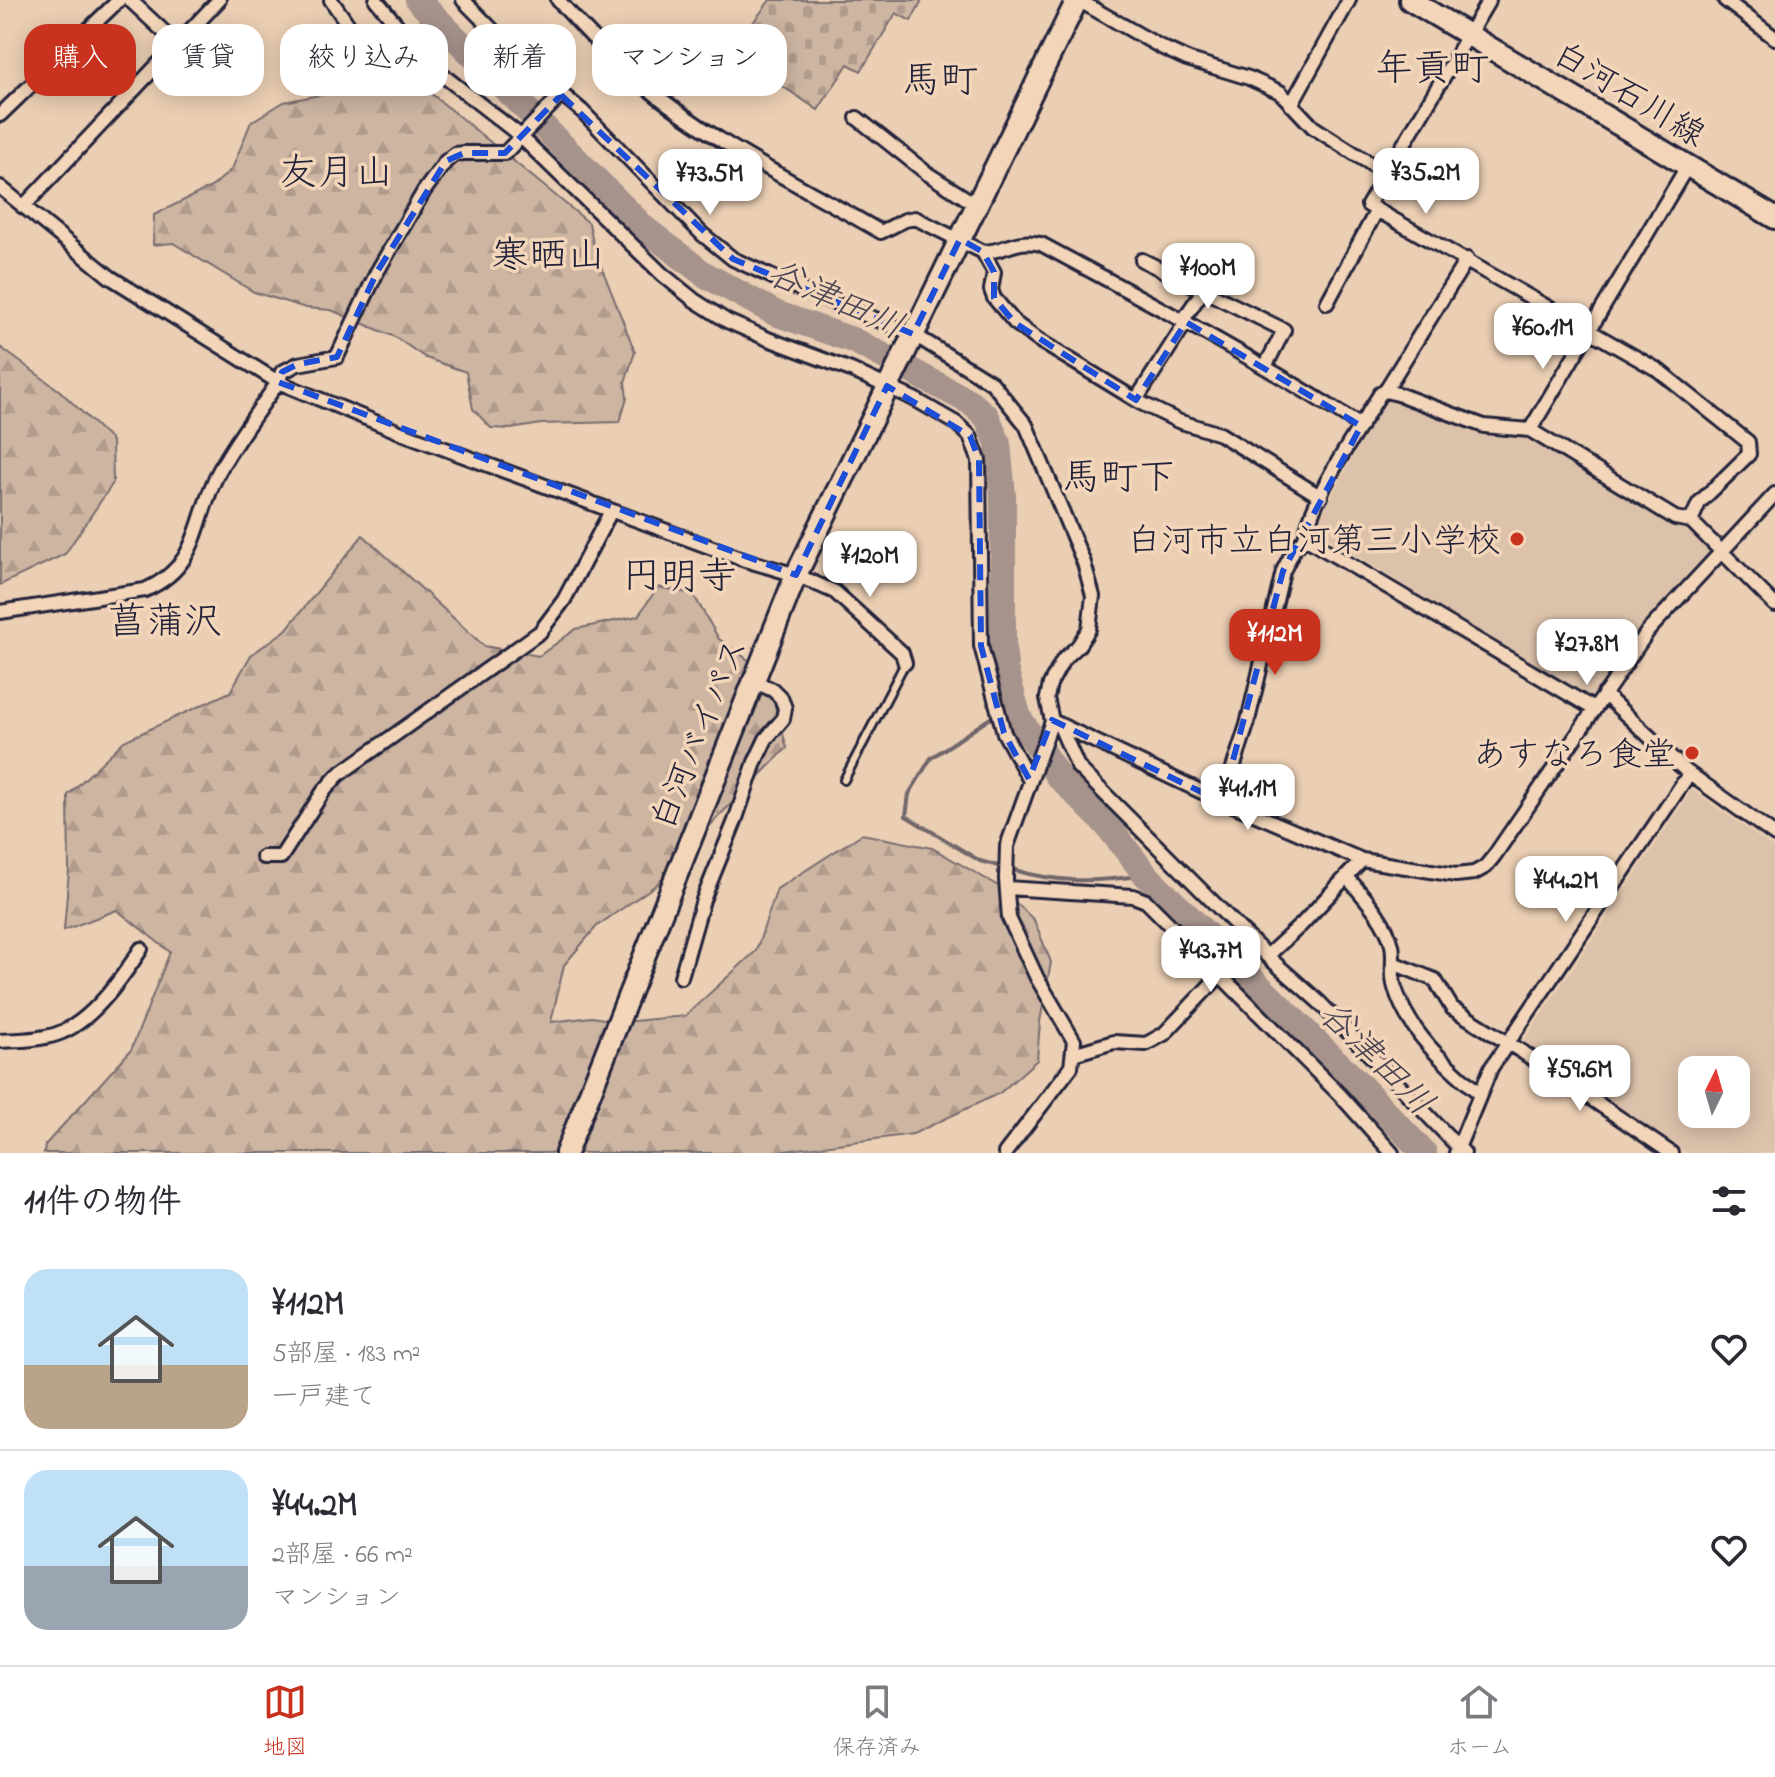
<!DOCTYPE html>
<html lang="ja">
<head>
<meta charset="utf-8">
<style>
  body { margin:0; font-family:"Indie Flower","Klee One",sans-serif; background:#f7f7f7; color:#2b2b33; height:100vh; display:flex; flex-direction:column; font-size:30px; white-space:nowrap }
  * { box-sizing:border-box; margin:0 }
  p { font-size:26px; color:#7c7c81 }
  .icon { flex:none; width:44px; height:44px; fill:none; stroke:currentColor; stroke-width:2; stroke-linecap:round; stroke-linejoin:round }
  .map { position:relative; height:1153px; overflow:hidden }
  .panel { display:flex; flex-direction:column; background:#fff; flex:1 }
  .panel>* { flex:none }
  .guide { position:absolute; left:24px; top:24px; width:800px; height:72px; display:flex; gap:16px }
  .needle { width:52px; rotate:5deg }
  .tools { position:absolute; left:1678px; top:1056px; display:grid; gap:16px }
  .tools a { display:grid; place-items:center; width:72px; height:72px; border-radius:16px; background:#fff; box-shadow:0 4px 20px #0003; font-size:40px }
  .price { position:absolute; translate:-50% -68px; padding:0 18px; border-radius:16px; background:#fff; color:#222; font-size:26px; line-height:52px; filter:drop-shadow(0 2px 4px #0008) }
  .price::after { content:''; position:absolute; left:50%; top:48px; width:24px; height:18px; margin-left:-12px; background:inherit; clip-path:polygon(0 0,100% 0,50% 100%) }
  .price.on { background:#c8321e; color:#fff }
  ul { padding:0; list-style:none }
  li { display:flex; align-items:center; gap:24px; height:200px; padding:0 24px }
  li+li { border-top:2px solid #e1e1e2 }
  li span { display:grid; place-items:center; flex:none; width:224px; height:160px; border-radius:24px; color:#555 }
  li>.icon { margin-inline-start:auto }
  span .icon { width:96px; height:96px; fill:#fffc; stroke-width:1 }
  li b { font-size:34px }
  h2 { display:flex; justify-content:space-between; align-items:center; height:96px; padding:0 24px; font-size:34px }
  .pill { padding:0 28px; border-radius:24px; background:#fff; box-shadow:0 4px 20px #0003; font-size:28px; line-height:72px }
  .pill.on { background:#c8321e; color:#fff }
  .tabs { display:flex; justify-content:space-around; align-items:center; height:112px; border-top:2px solid #e1e1e2; background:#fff; font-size:22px; color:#7c7c81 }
  .tabs a { display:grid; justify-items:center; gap:4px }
  .tabs .on { color:#c8321e }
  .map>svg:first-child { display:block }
  .built { fill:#dcc2ab; fill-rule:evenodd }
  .forest { fill:url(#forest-firs); stroke:#786c6e; stroke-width:2 }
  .cemetery { fill:url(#cemetery-stones); stroke:#786c6e; stroke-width:2 }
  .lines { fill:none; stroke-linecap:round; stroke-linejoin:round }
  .stream { stroke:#71666b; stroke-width:4 }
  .river { stroke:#a6938b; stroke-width:26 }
  .service-casing { stroke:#22223b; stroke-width:12 }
  .minor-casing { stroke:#22223b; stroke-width:18 }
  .primary-casing { stroke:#22223b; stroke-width:26 }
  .trunk-casing { stroke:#22223b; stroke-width:26 }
  .service { stroke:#f3d6b9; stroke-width:6 }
  .minor { stroke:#f3d6b9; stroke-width:12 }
  .primary { stroke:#f3d6b9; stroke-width:20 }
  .trunk { stroke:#f3d6b9; stroke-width:20 }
  .marked { fill:none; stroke:#1d4ed8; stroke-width:6; stroke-dasharray:16 10; stroke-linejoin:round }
  .poi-dot { fill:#c8321e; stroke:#f3d6b9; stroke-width:3 }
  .labels { text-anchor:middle; stroke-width:7; stroke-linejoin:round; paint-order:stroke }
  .street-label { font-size:34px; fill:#22223b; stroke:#f3d6b9 }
  .poi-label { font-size:34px; fill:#22223b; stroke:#f3d6b9; text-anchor:end }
  .water-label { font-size:36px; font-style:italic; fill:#4a4453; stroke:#f3d6b9 }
  .quarter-label { font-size:38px; fill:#22223b; stroke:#f3d6b9 }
</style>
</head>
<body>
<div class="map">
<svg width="1775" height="1153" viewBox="0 0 1775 1153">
  <defs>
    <pattern id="forest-firs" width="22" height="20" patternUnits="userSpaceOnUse" patternTransform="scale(2)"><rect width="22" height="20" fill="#cdb5a2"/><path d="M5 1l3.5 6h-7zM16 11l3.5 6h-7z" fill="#b09b8c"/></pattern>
    <pattern id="cemetery-stones" width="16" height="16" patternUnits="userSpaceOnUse" patternTransform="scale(2)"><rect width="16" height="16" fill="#cdb5a2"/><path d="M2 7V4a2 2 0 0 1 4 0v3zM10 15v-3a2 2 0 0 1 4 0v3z" fill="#b09b8c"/></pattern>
  </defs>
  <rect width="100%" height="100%" fill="#ebcfb4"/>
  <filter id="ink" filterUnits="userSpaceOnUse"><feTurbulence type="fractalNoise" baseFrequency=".0125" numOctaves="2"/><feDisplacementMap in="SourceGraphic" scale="16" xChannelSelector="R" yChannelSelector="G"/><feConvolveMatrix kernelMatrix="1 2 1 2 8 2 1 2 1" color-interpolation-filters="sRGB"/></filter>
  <g filter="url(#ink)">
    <path class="built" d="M1385,398L1481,433L1527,437L1675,525L1695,529L1713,549L1645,624L1591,700L1314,529Z
      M1692,790L1775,849V1153H1687L1524,1041ZM1736,1070V1114H1692V1070Z"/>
    <path class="forest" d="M411,77L589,223L594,248L635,352L625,382L627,398L620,422L541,424L511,429L491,428L473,409L466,372L426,358L395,337L331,310L306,308L254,292L173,243L153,245L154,215L213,186L232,169L251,122L284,102Z
      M0,347L60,391L112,441L113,483L65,554L0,585Z
      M363,535L484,646L539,656L576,629L638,616L658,587L693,594L719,639L765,672L787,748L717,818L656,885L597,926L564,965L551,1022L592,1017L623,1022L685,1016L756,951L777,889L862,834L932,848L1000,887L1034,920L1051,962L1040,1022L1037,1060L1000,1093L913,1134L769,1153H44L45,1145L131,1050L170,952L117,910L64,930L69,870L68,795L124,741L230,692L251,655L286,630Z"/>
    <path class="cemetery" d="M770,0H922L911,21L896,13L861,71L848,64L818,110L731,52Z"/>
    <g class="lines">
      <path class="stream" d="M1003,711L1015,706
        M995,715L931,758L909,794L906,816L980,861L1002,867
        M1011,869C1059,884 1097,882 1146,875"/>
      <path class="river" d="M418,0L644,228L704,274L775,313L855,341L970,402L987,417L998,443L1003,495V649L1006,672L1019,718L1058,776L1106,824L1146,875L1354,1079L1424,1153"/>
      <defs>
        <path id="service" d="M844,780L905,663"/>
        <path id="minor" d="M130,0L177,44
          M331,0L362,45
          M376,0L431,66L518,134L662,274L694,300L727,321L768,339L851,370L916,400L956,423L970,436L979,460L981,646L1004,733L1029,779
          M463,0L525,63L582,111L702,234L733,259L790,285L913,334L992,383L1026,425L1084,563L1093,596L1089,629L1078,646L1063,660L1050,684L1047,698L1052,721L1007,846L1006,879L1009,918L1037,978L1074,1041L1071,1067L1005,1153
          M558,0C584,29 611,58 641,83C713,143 800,185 881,232L905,220L915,218L983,252
          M1078,0L1161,47L1187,59L1249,78L1280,92L1313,127L1385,173
          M1489,0L1368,205L1658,370L1748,442L1749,454L1699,503L1691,521
          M1725,0L1775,38
          M1291,105L1349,0
          M0,115L119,0
          M857,118L928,174L975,204
          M0,187L110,277L278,382L402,433L745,560L796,575L835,592L902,653L905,663
          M23,207L219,0
          M1142,260L1284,330L1265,367
          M1327,303L1377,210
          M1183,320L1204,289
          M1385,391L1467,259
          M1136,400L1186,322
          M1530,430L1688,165
          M1321,497L1220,434L1178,421L1141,403L1038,340L1015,323L994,298L991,290L994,272L983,252C1008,251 1015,238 1041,244C1149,302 1257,359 1361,426
          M0,612L145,590C200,566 194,521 217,475C234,442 258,412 278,382L282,372L298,364L337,357L377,272L424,191L446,161L455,154L464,153H505L561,95
          M1604,694L1687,772L1775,835
          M1594,709L1305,538C1313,493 1356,434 1380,394L1385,391L1398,394L1484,426L1530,430L1675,518L1691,521L1775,605
          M1052,721L1202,792L1362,860L1456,875L1474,873L1485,867L1494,856L1648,631L1775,494
          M1059,724L1078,767L1267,956L1319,1002L1464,1153
          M1222,802L1247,725L1283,571L1294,549L1305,538
          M263,857H281L323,792L338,775L540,632L564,600L611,511
          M1347,877C1364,897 1385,919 1392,945C1395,959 1390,973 1395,988C1409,1033 1444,1063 1479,1093
          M1007,888L1133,896L1146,901L1340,1095L1392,1153
          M1267,956L1302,924L1362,860
          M1393,963L1435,980L1452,1008L1524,1053L1671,1153
          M681,977L703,900L735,821L755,762L766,739L783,719L785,708L781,698L773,690L753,681
          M0,1041C19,1040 39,1040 57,1034C91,1023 122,978 141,949
          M1073,1054L1114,1042L1146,1044L1164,1034L1219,976
          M1456,1153L1491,1068L1689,774"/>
        <path id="primary" d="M1410,0L1775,218"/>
        <path id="trunk" d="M566,1153L796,575L1077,0"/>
      </defs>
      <use href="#service" class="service-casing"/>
      <use href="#minor" class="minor-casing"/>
      <use href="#primary" class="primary-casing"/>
      <use href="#trunk" class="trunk-casing"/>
      <use href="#service" class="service"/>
      <use href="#minor" class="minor"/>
      <use href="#primary" class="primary"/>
      <use href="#trunk" class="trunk"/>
    </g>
  </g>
  <path class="marked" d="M561,95L733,259L913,334L960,239L983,252L994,272V298L1015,323L1136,400L1186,322L1361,426L1283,571L1222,802L1052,720L1029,779L1004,733L981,646L979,460L970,436L887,386L796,575L278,382L282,372L298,364L337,357L377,272L446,161L464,153H505Z"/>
  <g class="poi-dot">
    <circle cx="1517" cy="539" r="8"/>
    <circle cx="1692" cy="753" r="8"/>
  </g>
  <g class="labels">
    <g class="street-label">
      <text transform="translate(1630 93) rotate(31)" y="12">白河石川線</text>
      <text transform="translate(698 733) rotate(-68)" y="12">白河バイパス</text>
    </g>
    <g class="poi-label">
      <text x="1501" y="551">白河市立白河第三小学校</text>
      <text x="1676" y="765">あすなろ食堂</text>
    </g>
    <g class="water-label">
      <text transform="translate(837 298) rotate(24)" y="13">谷津田川</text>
      <text transform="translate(1378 1057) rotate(45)" y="13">谷津田川</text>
    </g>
    <g class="quarter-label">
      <text x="1432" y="80">年貢町</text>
      <text x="940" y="92">馬町</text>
      <text x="336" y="184">友月山</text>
      <text x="548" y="267">寒晒山</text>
      <text x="1119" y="489">馬町下</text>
      <text x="679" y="588">円明寺</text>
      <text x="165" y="633">菖蒲沢</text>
    </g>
  </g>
</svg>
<div class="tools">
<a><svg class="needle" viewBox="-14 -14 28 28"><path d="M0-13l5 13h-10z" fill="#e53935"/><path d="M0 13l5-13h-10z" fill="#7c7c81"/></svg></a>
</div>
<b class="price" style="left:1426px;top:216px">¥35.2M</b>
<b class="price" style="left:710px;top:217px">¥73.5M</b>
<b class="price" style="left:1208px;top:311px">¥100M</b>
<b class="price" style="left:1543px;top:371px">¥60.1M</b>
<b class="price" style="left:870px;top:599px">¥120M</b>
<b class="price on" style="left:1275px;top:677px">¥112M</b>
<b class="price" style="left:1587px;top:687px">¥27.8M</b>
<b class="price" style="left:1248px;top:832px">¥41.1M</b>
<b class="price" style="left:1566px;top:924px">¥44.2M</b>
<b class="price" style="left:1211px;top:994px">¥43.7M</b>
<b class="price" style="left:1580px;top:1113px">¥59.6M</b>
<div class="guide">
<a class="pill on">購入</a>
<a class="pill">賃貸</a>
<a class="pill">絞り込み</a>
<a class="pill">新着</a>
<a class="pill">マンション</a>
</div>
</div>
<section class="panel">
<h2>11件の物件<svg class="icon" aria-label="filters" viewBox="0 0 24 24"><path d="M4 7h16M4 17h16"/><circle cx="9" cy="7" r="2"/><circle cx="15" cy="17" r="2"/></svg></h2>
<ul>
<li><span style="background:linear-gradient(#bfe0f5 60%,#b9a48a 0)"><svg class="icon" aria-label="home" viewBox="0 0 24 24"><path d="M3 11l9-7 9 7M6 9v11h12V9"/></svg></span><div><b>¥112M</b><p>5部屋 · 183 m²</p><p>一戸建て</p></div><svg class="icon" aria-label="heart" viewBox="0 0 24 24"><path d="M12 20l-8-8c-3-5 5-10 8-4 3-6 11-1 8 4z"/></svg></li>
<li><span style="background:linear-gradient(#bfe0f5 60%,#9aa5b1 0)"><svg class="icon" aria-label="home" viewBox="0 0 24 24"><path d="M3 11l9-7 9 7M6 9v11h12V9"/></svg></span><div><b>¥44.2M</b><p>2部屋 · 66 m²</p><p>マンション</p></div><svg class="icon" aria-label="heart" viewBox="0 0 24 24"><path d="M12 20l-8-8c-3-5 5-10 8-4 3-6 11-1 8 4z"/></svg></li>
</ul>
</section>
<nav class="tabs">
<a class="on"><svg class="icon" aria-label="map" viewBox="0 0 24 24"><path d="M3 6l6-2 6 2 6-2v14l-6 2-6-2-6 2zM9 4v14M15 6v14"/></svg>地図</a>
<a><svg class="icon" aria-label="saved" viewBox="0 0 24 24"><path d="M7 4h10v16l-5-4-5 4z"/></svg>保存済み</a>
<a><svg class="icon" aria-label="home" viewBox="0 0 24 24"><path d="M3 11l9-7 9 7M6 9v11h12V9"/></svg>ホーム</a>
</nav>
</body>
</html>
